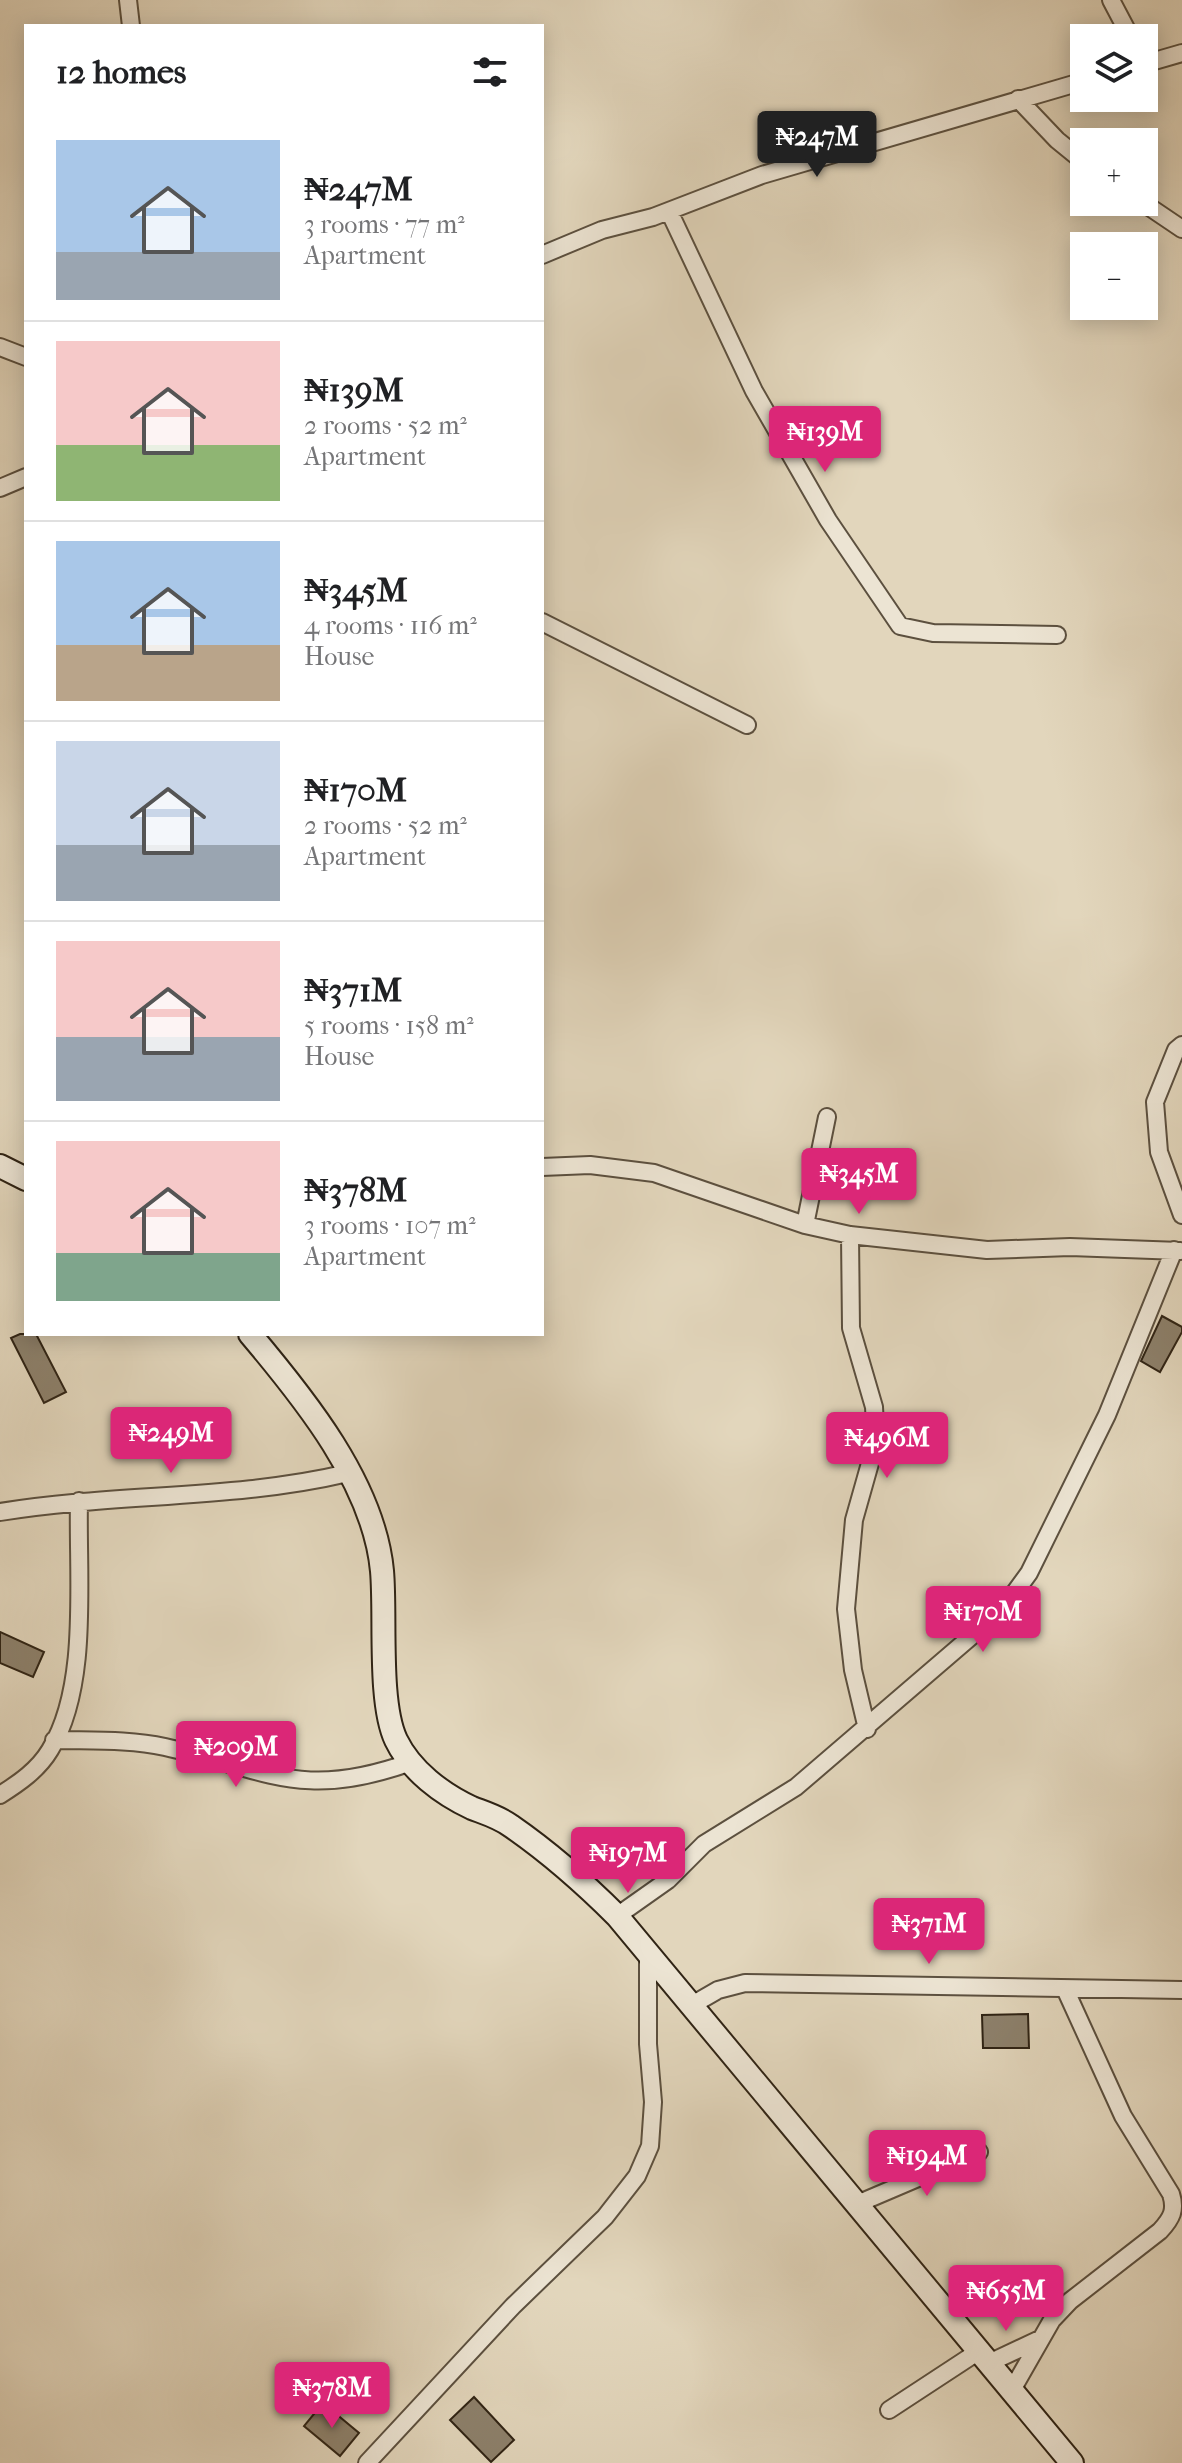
<!DOCTYPE html>
<html lang="en">
<head>
<meta charset="utf-8">
<style>
  body { margin:0; font-family:"IM FELL French Canon",serif; background:#f6f6f6; color:#202124; height:100vh; display:flex; flex-direction:column; font-size:30px; white-space:nowrap }
  * { box-sizing:border-box; margin:0 }
  p { font-size:26px; color:#757577 }
  .icon { flex:none; width:44px; height:44px; fill:none; stroke:currentColor; stroke-width:2; stroke-linecap:round; stroke-linejoin:round }
  .map { position:relative; flex:1; overflow:hidden }
  .sheet { position:absolute; left:24px; top:24px; width:520px; height:1312px; display:flex; flex-direction:column; background:#fff; border-radius:0px; box-shadow:0 4px 20px #0003 }
  .sheet>* { flex:none }
  .tools { position:absolute; left:1070px; top:24px; display:grid; gap:16px }
  .tools a { display:grid; place-items:center; width:88px; height:88px; border-radius:0px; background:#fff; box-shadow:0 4px 20px #0003; font-size:40px }
  .price { position:absolute; translate:-50% -68px; padding:0 18px; border-radius:8px; background:#db2777; color:#fff; font-size:26px; line-height:52px; filter:drop-shadow(0 2px 4px #0008) }
  .price::after { content:''; position:absolute; left:50%; top:48px; width:24px; height:18px; margin-left:-12px; background:inherit; clip-path:polygon(0 0,100% 0,50% 100%) }
  .price.selected { background:#222; color:#fff }
  ul { padding:0; list-style:none }
  li { display:flex; align-items:center; gap:24px; height:200px; padding:0 32px }
  li+li { border-top:2px solid #e0e0e0 }
  li span { display:grid; place-items:center; flex:none; width:224px; height:160px; border-radius:0px; color:#555 }
  li>.icon { margin-inline-start:auto }
  span .icon { width:96px; height:96px; fill:#fffc; stroke-width:1 }
  li b { font-size:34px }
  h2 { display:flex; justify-content:space-between; align-items:center; height:96px; padding:0 32px; font-size:34px }
  .map>svg:first-child { display:block }
  .building { fill:#8d816c; stroke:#302415; stroke-width:2 }
  .lines { fill:none; stroke-linecap:round; stroke-linejoin:round }
  .minor-casing { stroke:#5c503f; stroke-width:20 }
  .secondary-casing { stroke:#302415; stroke-width:26 }
  .minor { stroke:#ece4d3; stroke-width:16 }
  .secondary { stroke:#ece4d3; stroke-width:22 }
</style>
</head>
<body>
<div class="map">
<svg width="1182" height="2463" viewBox="0 0 1182 2463">
  <rect width="100%" height="100%" fill="#e2d6bc"/>
  <filter id="stains"><feTurbulence type="fractalNoise" baseFrequency=".0025" numOctaves="4"/><feColorMatrix values="0 0 0 0 .2 0 0 0 0 .09 0 0 0 0 .02 0 0 0 .5 -.17"/></filter>
  <radialGradient id="worn" r=".72"><stop offset=".6" stop-color="#630" stop-opacity="0"/><stop offset="1" stop-color="#630" stop-opacity=".3"/></radialGradient>
  <path class="building" d="M1162,1316L1182,1327V1332L1160,1372L1141,1361Z
    M20,1334H36L66,1392L44,1403L11,1338Z
    M0,1632L44,1652L33,1677L0,1663Z
    M1028,2014L1029,2048H983L982,2015Z
    M474,2397L514,2440L491,2462L450,2420Z
    M323,2403L359,2433L340,2456L304,2426Z"/>
  <g class="lines">
    <defs>
      <path id="minor" d="M128,0L131,26
        M1111,0L1131,38
        M1144,64L1182,53
        M1018,99L1057,140L1084,162
        M1142,202L1182,229
        M669,211L754,391L828,520L900,626L933,633L1057,635
        M542,255L602,230L653,217L762,175L1084,81
        M0,347L26,357
        M0,488L26,477
        M542,622L747,725
        M1182,1045L1176,1050L1155,1102L1159,1152L1182,1215
        M542,1167L590,1165L654,1173L805,1225L850,1235L987,1250L1070,1247L1180,1251
        M805,1225L827,1117
        M850,1235L851,1328L874,1407L876,1442L854,1520L846,1609L853,1670L867,1729
        M0,1512C116,1493 234,1500 348,1473
        M54,1740C91,1741 129,1739 165,1747C268,1770 302,1801 411,1762
        M0,1795C19,1783 38,1770 50,1750C90,1685 77,1576 79,1501
        M617,1916L668,1880L704,1844L796,1787L1002,1610L1029,1573L1107,1415L1174,1250
        M692,2005L718,1990L745,1983L1182,1990
        M857,2204L979,2152
        M989,2363L1040,2339
        M1012,2390L1052,2320L1070,2301L1160,2231C1172,2218 1176,2210 1171,2194L1123,2116L1066,1991
        M889,2410L979,2351
        M367,2463L513,2306L605,2217L637,2176L650,2146L653,2102L648,2044V1952"/>
      <path id="secondary" d="M0,1166L26,1179
        M250,1334C304,1398 374,1484 382,1571C386,1615 378,1702 396,1740C411,1771 442,1794 472,1808C485,1813 499,1817 511,1826C550,1853 583,1882 617,1916L1072,2463"/>
    </defs>
    <use href="#minor" class="minor-casing"/>
    <use href="#secondary" class="secondary-casing"/>
    <use href="#minor" class="minor"/>
    <use href="#secondary" class="secondary"/>
  </g>
  <rect width="100%" height="100%" filter="url(#stains)"/>
  <rect width="100%" height="100%" fill="url(#worn)"/>
</svg>
<div class="tools">
<a><svg class="icon" aria-label="layers" viewBox="0 0 24 24"><path d="M12 4l9 5-9 5-9-5zM3 14l9 5 9-5"/></svg></a>
<a>+</a>
<a>−</a>
</div>
<b class="price selected" style="left:817px;top:179px">₦247M</b>
<b class="price" style="left:825px;top:474px">₦139M</b>
<b class="price" style="left:859px;top:1216px">₦345M</b>
<b class="price" style="left:171px;top:1475px">₦249M</b>
<b class="price" style="left:887px;top:1480px">₦496M</b>
<b class="price" style="left:983px;top:1654px">₦170M</b>
<b class="price" style="left:236px;top:1789px">₦209M</b>
<b class="price" style="left:628px;top:1895px">₦197M</b>
<b class="price" style="left:929px;top:1966px">₦371M</b>
<b class="price" style="left:927px;top:2198px">₦194M</b>
<b class="price" style="left:1006px;top:2333px">₦655M</b>
<b class="price" style="left:332px;top:2430px">₦378M</b>
<section class="sheet">
<h2>12 homes<svg class="icon" aria-label="filters" viewBox="0 0 24 24"><path d="M4 7h16M4 17h16"/><circle cx="9" cy="7" r="2"/><circle cx="15" cy="17" r="2"/></svg></h2>
<ul>
<li><span style="background:linear-gradient(#a9c7e8 70%,#9aa5b1 0)"><svg class="icon" aria-label="home" viewBox="0 0 24 24"><path d="M3 11l9-7 9 7M6 9v11h12V9"/></svg></span><div><b>₦247M</b><p>3 rooms · 77 m²</p><p>Apartment</p></div></li>
<li><span style="background:linear-gradient(#f6c9c9 65%,#8fb573 0)"><svg class="icon" aria-label="home" viewBox="0 0 24 24"><path d="M3 11l9-7 9 7M6 9v11h12V9"/></svg></span><div><b>₦139M</b><p>2 rooms · 52 m²</p><p>Apartment</p></div></li>
<li><span style="background:linear-gradient(#a9c7e8 65%,#b9a48a 0)"><svg class="icon" aria-label="home" viewBox="0 0 24 24"><path d="M3 11l9-7 9 7M6 9v11h12V9"/></svg></span><div><b>₦345M</b><p>4 rooms · 116 m²</p><p>House</p></div></li>
<li><span style="background:linear-gradient(#c9d6e8 65%,#9aa5b1 0)"><svg class="icon" aria-label="home" viewBox="0 0 24 24"><path d="M3 11l9-7 9 7M6 9v11h12V9"/></svg></span><div><b>₦170M</b><p>2 rooms · 52 m²</p><p>Apartment</p></div></li>
<li><span style="background:linear-gradient(#f6c9c9 60%,#9aa5b1 0)"><svg class="icon" aria-label="home" viewBox="0 0 24 24"><path d="M3 11l9-7 9 7M6 9v11h12V9"/></svg></span><div><b>₦371M</b><p>5 rooms · 158 m²</p><p>House</p></div></li>
<li><span style="background:linear-gradient(#f6c9c9 70%,#7fa58c 0)"><svg class="icon" aria-label="home" viewBox="0 0 24 24"><path d="M3 11l9-7 9 7M6 9v11h12V9"/></svg></span><div><b>₦378M</b><p>3 rooms · 107 m²</p><p>Apartment</p></div></li>
</ul>
</section>
</div>
</body>
</html>
